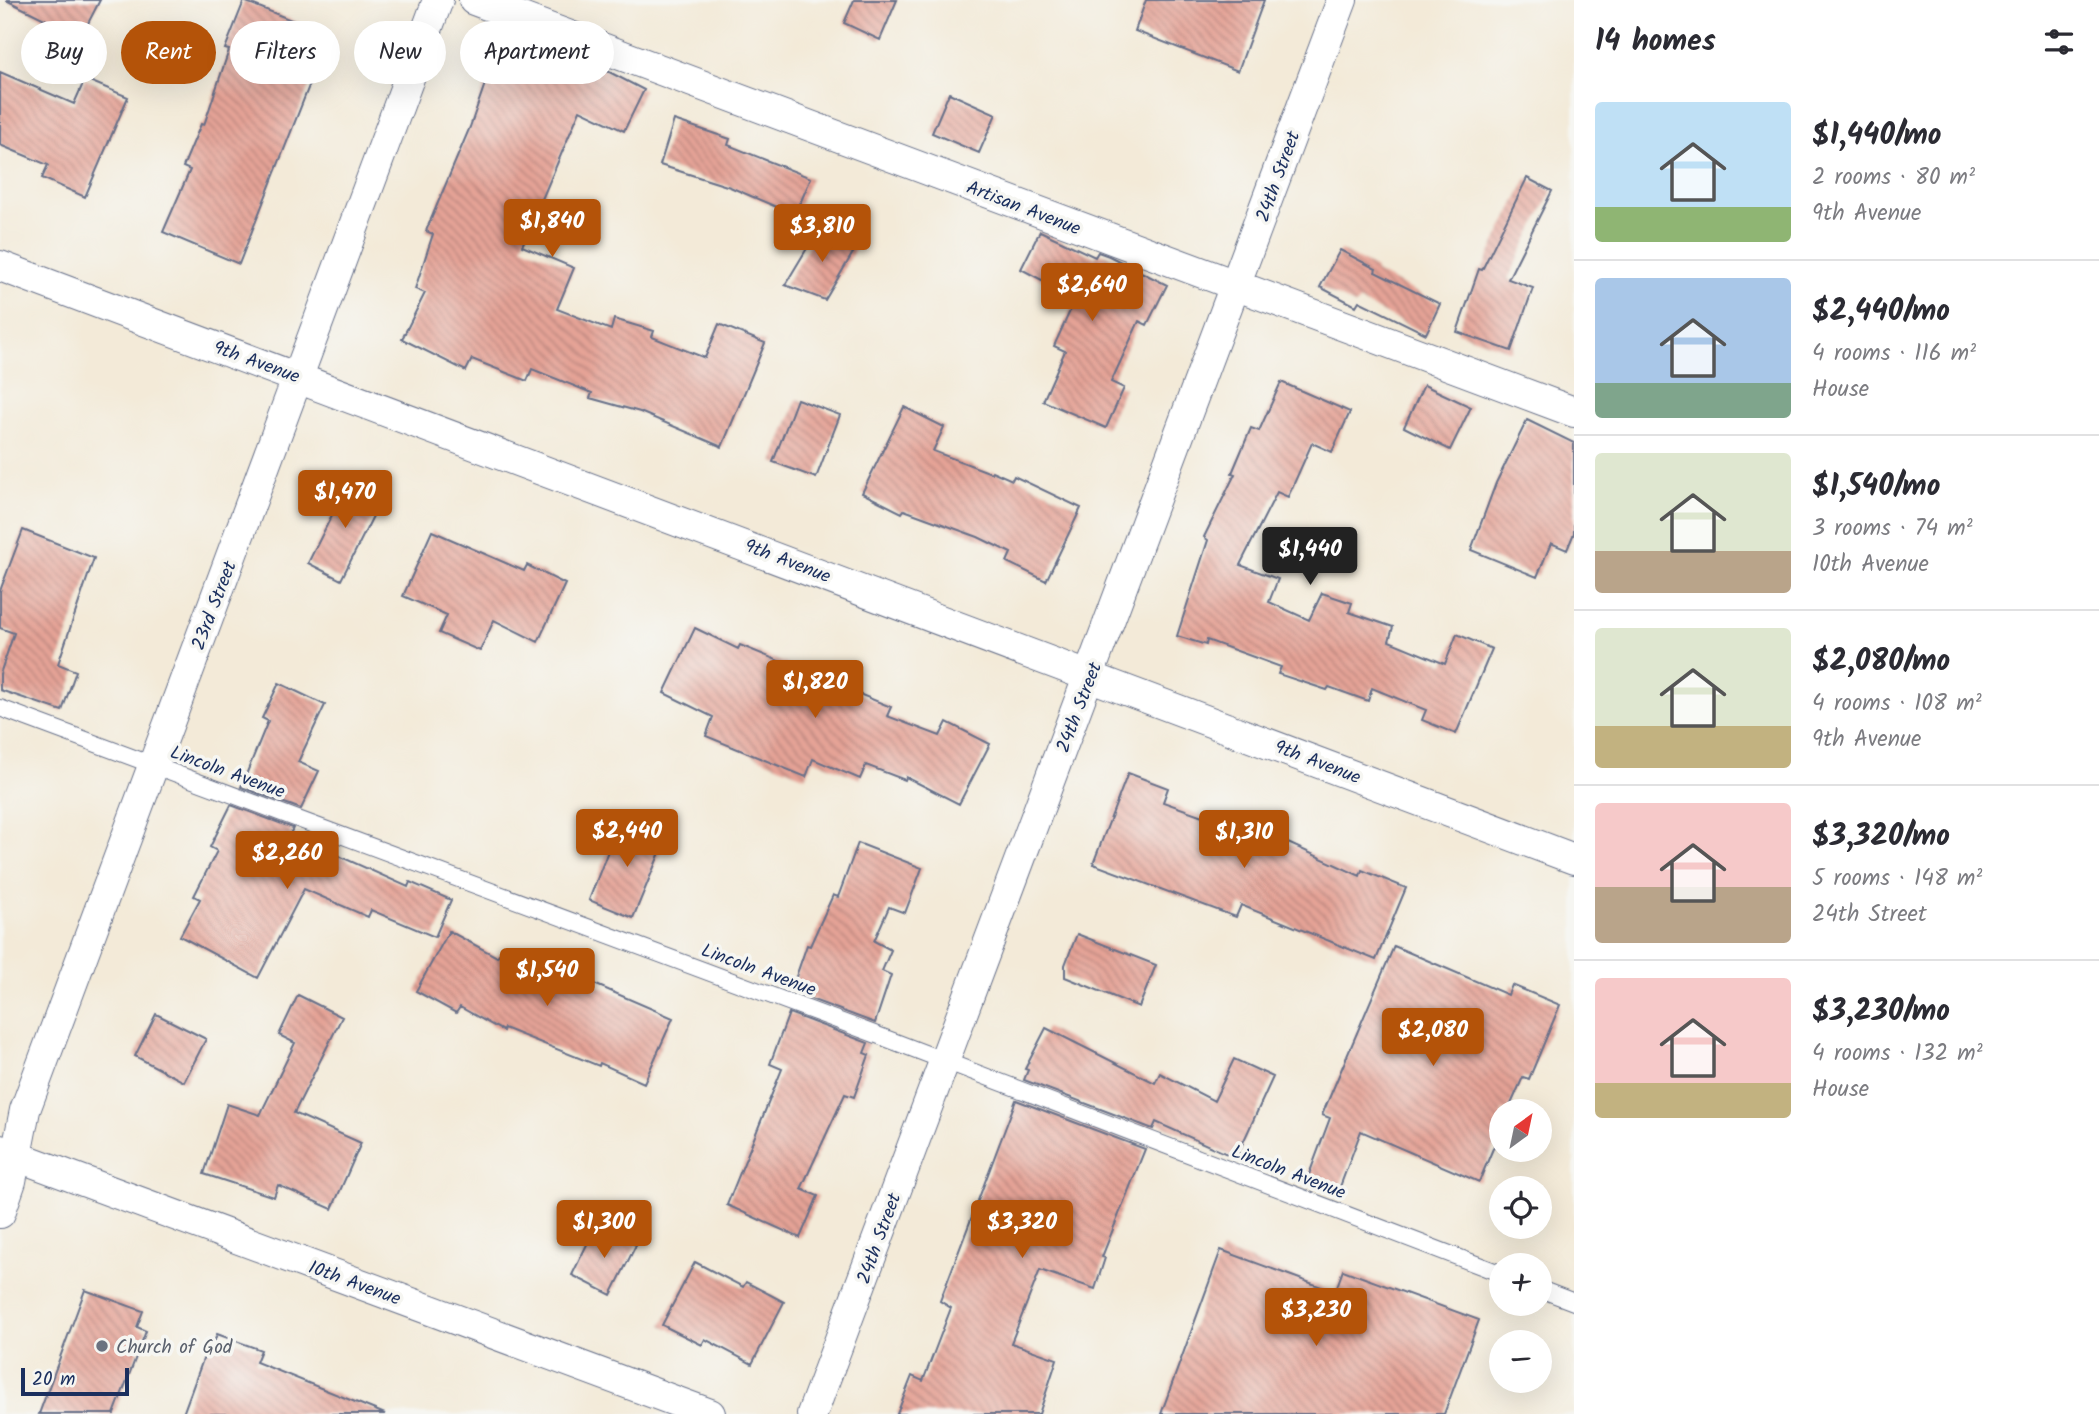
<!DOCTYPE html>
<html lang="en">
<head>
<meta charset="utf-8">
<style>
  body { margin:0; font-family:Kalam,sans-serif; background:#f2f2f3; color:#2b2b33; height:100vh; display:flex; flex-direction:column; font-size:26px; white-space:nowrap }
  * { box-sizing:border-box; margin:0 }
  p { font-size:23px; color:#7c7c81 }
  .icon { flex:none; width:38px; height:38px; fill:none; stroke:currentColor; stroke-width:2; stroke-linecap:round; stroke-linejoin:round }
  .map { position:relative; flex:1; overflow:hidden }
  .sheet { display:flex; flex-direction:column; background:#fff; width:525px }
  .sheet>* { flex:none }
  .guide { position:absolute; left:21px; top:21px; width:665px; height:63px; display:flex; gap:14px }
  .needle { width:46px; rotate:33deg }
  .tools { position:absolute; left:1489px; top:1099px; display:grid; gap:14px }
  .tools a { display:grid; place-items:center; width:63px; height:63px; border-radius:50%; background:#fff; box-shadow:0 7px 28px #0002; font-size:35px }
  .scale { position:absolute; left:21px; bottom:18px; width:108px; box-sizing:border-box; padding-left:7px; border:4px solid #1b2f5e; border-top:0; font-size:19px; line-height:24px; white-space:nowrap; color:#1b2f5e; -webkit-text-stroke:5px #f6f6f2; paint-order:stroke }
  .price { position:absolute; translate:-50% -60px; padding:0 16px; border-radius:7px; background:#b45309; color:#fff; font-size:23px; line-height:46px; filter:drop-shadow(0 2px 4px #0008) }
  .price::after { content:''; position:absolute; left:50%; top:42px; width:21px; height:16px; margin-left:-10px; background:inherit; clip-path:polygon(0 0,100% 0,50% 100%) }
  .price.current { background:#222; color:#fff }
  ul { padding:0; list-style:none }
  li { display:flex; align-items:center; gap:21px; height:175px; padding:0 21px }
  li+li { border-top:2px solid #e1e1e2 }
  li span { display:grid; place-items:center; flex:none; width:196px; height:140px; border-radius:7px; color:#555 }
  li>.icon { margin-inline-start:auto }
  span .icon { width:84px; height:84px; fill:#fffc; stroke-width:1 }
  li b { font-size:30px }
  h2 { display:flex; justify-content:space-between; align-items:center; height:84px; padding:0 21px; font-size:30px }
  .tag { padding:0 24px; border-radius:32px; background:#fff; box-shadow:0 7px 28px #0002; font-size:24px; line-height:63px }
  .tag.current { background:#b45309; color:#fff }
  main { display:flex; flex:1; min-height:0 }
  .map>svg:first-child { display:block }
  .building { fill:url(#building-back-hatch) }
  .lines { fill:none; stroke-linecap:round; stroke-linejoin:round }
  .service-casing { stroke:#677089; stroke-width:18 }
  .minor-casing { stroke:#677089; stroke-width:32 }
  .service { stroke:#fff; stroke-width:16 }
  .minor { stroke:#fff; stroke-width:30 }
  .worship-dot { fill:#6b7280; stroke:#f6f6f2; stroke-width:2.5 }
  .labels { text-anchor:middle; stroke-width:7; stroke-linejoin:round; paint-order:stroke }
  .street-label { font-size:19px; fill:#1b2f5e; stroke:#f6f6f2 }
  .worship-label { font-size:19px; fill:#5b616d; stroke:#f6f6f2; text-anchor:start }
</style>
</head>
<body>
<main>
<div class="map">
<svg width="1574" height="1414" viewBox="0 0 1574 1414">
  <defs>
    <pattern id="building-back-hatch" width="6" height="6" patternUnits="userSpaceOnUse" patternTransform="scale(1.75)"><rect width="6" height="6" fill="#e5a396"/><path d="M-1 5l2 2M0 0l6 6M5-1l2 2" fill="none" stroke="#b9857e"/></pattern>
  </defs>
  <rect width="100%" height="100%" fill="#f6f6f2"/>
  <filter id="ink" filterUnits="userSpaceOnUse"><feTurbulence type="fractalNoise" baseFrequency=".0143" numOctaves="2"/><feDisplacementMap in="SourceGraphic" scale="14" xChannelSelector="R" yChannelSelector="G"/><feConvolveMatrix kernelMatrix="1 2 1 2 8 2 1 2 1" color-interpolation-filters="sRGB"/></filter>
  <filter id="wash" filterUnits="userSpaceOnUse"><feTurbulence type="fractalNoise" baseFrequency=".00686" numOctaves="4" result="noise"/><feDisplacementMap in="SourceGraphic" scale="28" xChannelSelector="R" yChannelSelector="G"/><feGaussianBlur stdDeviation="1.57" result="paint"/><feColorMatrix in="noise" values="0 0 0 0 0 0 0 0 0 0 0 0 0 0 0 0 0 1.4 0 .05"/><feComposite in="paint" operator="in"/></filter>
  <g filter="url(#wash)">
    <rect width="100%" height="100%" fill="#f3ead8"/>
    <g id="blocks">
      <path class="building" d="M6,0H100L81,37Z
        M854,0H897L880,40L844,23Z
        M1146,0H1264L1238,71L1135,31Z
        M244,1L329,35L239,264L163,232L190,170L183,167L201,124L204,125L229,50L225,49Z
        M503,32L592,63L644,90L624,131L580,110L522,246L574,268L557,309L611,330L614,319L654,331L652,337L705,358L719,324L765,343L722,447L640,412L590,398L592,393L532,369L527,381L472,359L466,371L402,339L425,293L415,289L433,234L426,231L470,127Z
        M0,72L74,104L85,79L128,97L85,197L42,178L48,165L0,145Z
        M949,93L996,114L979,153L932,133Z
        M674,120L730,139L728,145L811,178L795,215L730,187L660,165Z
        M1527,178L1552,191L1508,279L1533,288L1511,351L1457,332L1479,269L1482,270Z
        M821,225L857,246L825,300L785,285Z
        M1040,231L1095,257L1098,252L1109,256L1167,285L1147,325L1139,321L1111,382L1124,388L1106,428L1043,401L1065,351L1054,346L1076,298L1021,269Z
        M1340,250L1376,269L1375,272L1440,304L1426,334L1359,301L1356,306L1320,287Z
        M1281,382L1350,412L1332,452L1312,443L1288,497L1277,492L1240,565L1278,579L1269,602L1309,620L1322,593L1352,603L1349,612L1393,627L1389,641L1445,664L1457,634L1492,649L1456,734L1422,720L1426,710L1372,688L1368,701L1329,687L1327,690L1278,674L1281,667L1207,640L1206,645L1177,636L1208,540L1204,537L1235,474L1232,473L1251,428L1259,431Z
        M1424,385L1471,407L1450,450L1404,427Z
        M797,399L840,415L816,478L773,462Z
        M904,407L944,427L933,451L991,473L992,471L1012,480L1014,476L1081,508L1046,581L1007,562L1011,553L978,537L904,510L902,513L862,493Z
        M1527,420L1574,443V533L1567,550L1551,543L1537,577L1471,550L1496,483Z
        M349,481L382,498L341,580L308,563Z
        M23,530L94,558L58,664L76,671L62,711L0,690V674L14,633L0,628V591Z
        M432,531L524,571L527,565L565,584L538,642L494,620L480,651L439,633L447,615L403,596Z
        M695,628L738,649L740,645L891,707L887,716L940,736L947,722L990,744L959,804L906,777L905,780L866,765L860,779L813,759L806,777L706,736L713,717L664,693Z
        M279,683L325,705L298,762L319,771L301,809L241,787L268,721L262,718Z
        M1128,773L1168,788L1163,802L1225,824L1229,816L1360,876L1362,870L1406,888L1376,960L1241,905L1236,917L1093,864Z
        M231,805L293,828L290,834L408,887L410,882L451,900L435,937L371,910L368,917L304,889L258,978L180,936L200,899L194,896L217,851L210,847Z
        M620,820L666,838L633,918L589,900Z
        M858,843L922,868L905,913L889,907L874,941L891,950L882,971L891,975L875,1023L797,994L798,991L792,988L807,945L810,946L833,895L838,897Z
        M449,931L497,957L499,954L535,975L538,967L590,986L592,983L673,1018L644,1083L600,1063L599,1066L504,1028L503,1031L460,1007L456,1013L416,991Z
        M1077,934L1156,965L1139,1007L1065,977V965Z
        M1394,946L1508,995L1512,985L1560,1005L1529,1079L1523,1077L1508,1111H1502V1127L1479,1182L1361,1131L1338,1192L1307,1180L1330,1118L1322,1115Z
        M298,995L342,1017L294,1113L361,1143L332,1209L278,1185L274,1197L204,1174L227,1104L260,1115L295,1043L279,1035Z
        M789,1013L868,1043L864,1053L869,1055L854,1097L845,1094L801,1189L818,1196L800,1238L727,1205L782,1069L770,1064Z
        M156,1014L206,1039L184,1082L135,1056Z
        M1046,1028L1155,1083L1160,1073L1214,1101L1234,1059L1273,1077L1236,1158L1156,1122L1153,1129L1024,1080L1028,1070L1025,1069Z
        M1016,1100L1145,1149L1102,1257L1105,1258L1095,1289L1040,1270L1011,1343L1057,1359L1039,1414H897L912,1376L923,1381L951,1308L940,1301Z
        M596,1226L636,1245L611,1295L572,1275Z
        M1221,1250L1335,1292L1343,1270L1479,1320L1444,1414H1161Z
        M695,1262L743,1287L746,1282L784,1302L752,1364L705,1339L702,1345L662,1325Z
        M85,1290L143,1311L137,1327L146,1331L114,1414H39Z
        M217,1334L261,1350L256,1362L385,1414H183L208,1346L212,1348Z"/>
    </g>
  </g>
  <g filter="url(#ink)">
    <use href="#blocks" fill-opacity="0" stroke="#677089" stroke-width="2"/>
    <g class="lines">
      <defs>
        <path id="service" d="M0,708L885,1038L1502,1274
          M1540,1289L1574,1302"/>
        <path id="minor" d="M474,0L1574,412
          M0,266L1574,859
          M0,1150L710,1414
          M0,1213L11,1181L25,1110L438,0
          M812,1414L1342,0"/>
      </defs>
      <use href="#service" class="service-casing"/>
      <use href="#minor" class="minor-casing"/>
      <use href="#service" class="service"/>
      <use href="#minor" class="minor"/>
    </g>
  </g>
  <circle class="worship-dot" cx="102" cy="1346" r="7"/>
  <g class="labels">
    <g class="street-label">
      <text transform="translate(1277 176) rotate(-70)" y="7">24th Street</text>
      <text transform="translate(1024 207) rotate(21)" y="7">Artisan Avenue</text>
      <text transform="translate(257 361) rotate(20)" y="7">9th Avenue</text>
      <text transform="translate(788 560) rotate(21)" y="7">9th Avenue</text>
      <text transform="translate(213 605) rotate(-69)" y="7">23rd Street</text>
      <text transform="translate(1078 707) rotate(-69)" y="7">24th Street</text>
      <text transform="translate(1318 761) rotate(21)" y="7">9th Avenue</text>
      <text transform="translate(228 771) rotate(20)" y="7">Lincoln Avenue</text>
      <text transform="translate(759 969) rotate(20)" y="7">Lincoln Avenue</text>
      <text transform="translate(1289 1171) rotate(21)" y="7">Lincoln Avenue</text>
      <text transform="translate(878 1238) rotate(-70)" y="7">24th Street</text>
      <text transform="translate(355 1282) rotate(20)" y="7">10th Avenue</text>
    </g>
    <g class="worship-label">
      <text x="116" y="1353">Church of God</text>
    </g>
  </g>
</svg>
<div class="tools">
<a><svg class="needle" viewBox="-14 -14 28 28"><path d="M0-13l5 13h-10z" fill="#e53935"/><path d="M0 13l5-13h-10z" fill="#7c7c81"/></svg></a>
<a><svg class="icon" aria-label="locate" viewBox="0 0 24 24"><circle cx="12" cy="12" r="6"/><path d="M12 2v4M12 18v4M2 12h4M18 12h4"/></svg></a>
<a>+</a>
<a>−</a>
</div>
<div class="scale">20 m</div>
<b class="price" style="left:552px;top:259px">$1,840</b>
<b class="price" style="left:822px;top:264px">$3,810</b>
<b class="price" style="left:1092px;top:323px">$2,640</b>
<b class="price" style="left:345px;top:530px">$1,470</b>
<b class="price current" style="left:1310px;top:587px">$1,440</b>
<b class="price" style="left:815px;top:720px">$1,820</b>
<b class="price" style="left:627px;top:869px">$2,440</b>
<b class="price" style="left:1244px;top:870px">$1,310</b>
<b class="price" style="left:287px;top:891px">$2,260</b>
<b class="price" style="left:547px;top:1008px">$1,540</b>
<b class="price" style="left:1433px;top:1068px">$2,080</b>
<b class="price" style="left:604px;top:1260px">$1,300</b>
<b class="price" style="left:1022px;top:1260px">$3,320</b>
<b class="price" style="left:1316px;top:1348px">$3,230</b>
<div class="guide">
<a class="tag">Buy</a>
<a class="tag current">Rent</a>
<a class="tag">Filters</a>
<a class="tag">New</a>
<a class="tag">Apartment</a>
</div>
</div>
<section class="sheet">
<h2>14 homes<svg class="icon" aria-label="filters" viewBox="0 0 24 24"><path d="M4 7h16M4 17h16"/><circle cx="9" cy="7" r="2"/><circle cx="15" cy="17" r="2"/></svg></h2>
<ul>
<li><span style="background:linear-gradient(#bfe0f5 75%,#8fb573 0)"><svg class="icon" aria-label="home" viewBox="0 0 24 24"><path d="M3 11l9-7 9 7M6 9v11h12V9"/></svg></span><div><b>$1,440/mo</b><p>2 rooms · 80 m²</p><p>9th Avenue</p></div></li>
<li><span style="background:linear-gradient(#a9c7e8 75%,#7fa58c 0)"><svg class="icon" aria-label="home" viewBox="0 0 24 24"><path d="M3 11l9-7 9 7M6 9v11h12V9"/></svg></span><div><b>$2,440/mo</b><p>4 rooms · 116 m²</p><p>House</p></div></li>
<li><span style="background:linear-gradient(#dfe7d0 70%,#b9a48a 0)"><svg class="icon" aria-label="home" viewBox="0 0 24 24"><path d="M3 11l9-7 9 7M6 9v11h12V9"/></svg></span><div><b>$1,540/mo</b><p>3 rooms · 74 m²</p><p>10th Avenue</p></div></li>
<li><span style="background:linear-gradient(#dfe7d0 70%,#c2b280 0)"><svg class="icon" aria-label="home" viewBox="0 0 24 24"><path d="M3 11l9-7 9 7M6 9v11h12V9"/></svg></span><div><b>$2,080/mo</b><p>4 rooms · 108 m²</p><p>9th Avenue</p></div></li>
<li><span style="background:linear-gradient(#f6c9c9 60%,#b9a48a 0)"><svg class="icon" aria-label="home" viewBox="0 0 24 24"><path d="M3 11l9-7 9 7M6 9v11h12V9"/></svg></span><div><b>$3,320/mo</b><p>5 rooms · 148 m²</p><p>24th Street</p></div></li>
<li><span style="background:linear-gradient(#f6c9c9 75%,#c2b280 0)"><svg class="icon" aria-label="home" viewBox="0 0 24 24"><path d="M3 11l9-7 9 7M6 9v11h12V9"/></svg></span><div><b>$3,230/mo</b><p>4 rooms · 132 m²</p><p>House</p></div></li>
</ul>
</section>
</main>
</body>
</html>
